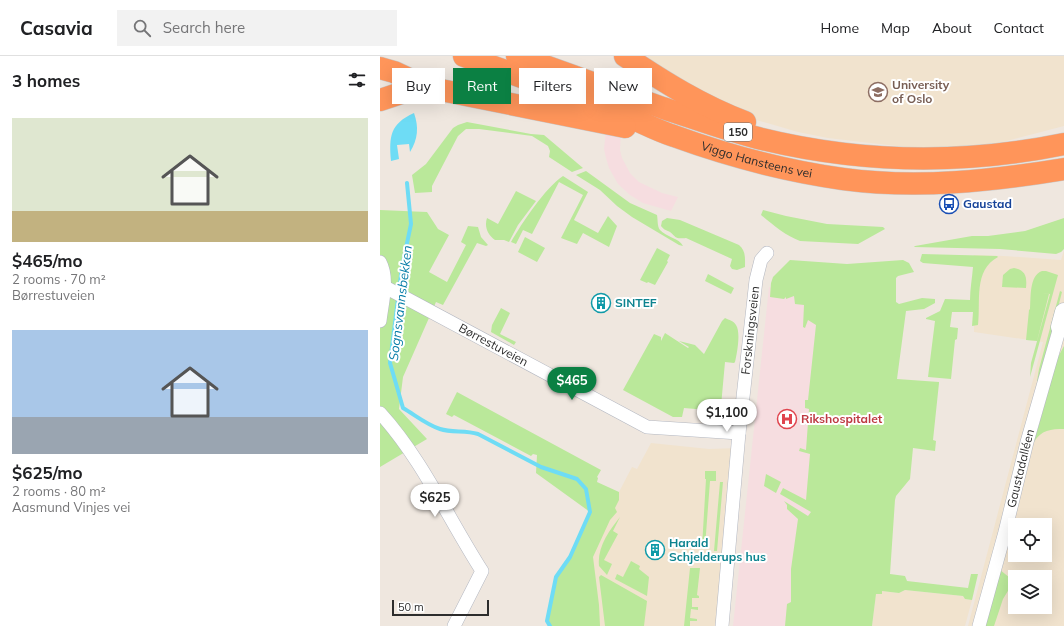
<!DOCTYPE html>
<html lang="en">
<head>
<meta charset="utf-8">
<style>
  body { margin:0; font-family:Mulish,sans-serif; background:#f2f2f2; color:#202124; height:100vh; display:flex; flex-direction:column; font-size:15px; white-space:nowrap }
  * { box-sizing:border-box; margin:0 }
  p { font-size:13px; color:#757577 }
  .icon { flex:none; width:22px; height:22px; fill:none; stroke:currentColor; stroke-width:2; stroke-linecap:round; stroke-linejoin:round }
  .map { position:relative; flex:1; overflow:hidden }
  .drawer { display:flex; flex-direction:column; background:#fff; width:380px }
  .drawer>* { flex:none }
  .top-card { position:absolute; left:12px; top:12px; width:380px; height:36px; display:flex; gap:8px }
  .fabs { position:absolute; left:628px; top:462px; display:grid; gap:8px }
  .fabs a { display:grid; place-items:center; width:44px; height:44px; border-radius:0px; background:#fff; box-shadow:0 4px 16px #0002; font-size:20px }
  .scale { position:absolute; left:12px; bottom:10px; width:97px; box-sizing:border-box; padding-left:4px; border:2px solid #2d2d2d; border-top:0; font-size:11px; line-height:14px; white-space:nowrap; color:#2d2d2d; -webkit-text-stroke:3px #fff; paint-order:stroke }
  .price { position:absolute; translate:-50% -34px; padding:0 9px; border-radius:14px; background:#fff; color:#222; font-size:13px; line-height:26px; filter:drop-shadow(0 1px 2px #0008) }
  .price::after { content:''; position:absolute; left:50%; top:24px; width:12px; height:9px; margin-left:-6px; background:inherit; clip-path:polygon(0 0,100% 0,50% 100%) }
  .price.active { background:#0b8043; color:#fff }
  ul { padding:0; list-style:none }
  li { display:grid; align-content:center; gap:8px; height:212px; padding:0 12px }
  li span { display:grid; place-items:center; height:124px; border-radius:0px; color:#555 }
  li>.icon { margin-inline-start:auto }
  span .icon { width:72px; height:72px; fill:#fffc; stroke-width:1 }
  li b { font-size:17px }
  h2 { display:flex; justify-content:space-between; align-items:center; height:48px; padding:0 12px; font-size:17px }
  .tag { padding:0 14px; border-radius:0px; background:#fff; box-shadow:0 4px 16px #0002; font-size:14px; line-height:36px }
  .tag.active { background:#0b8043; color:#fff }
  header { display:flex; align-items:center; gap:24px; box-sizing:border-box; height:56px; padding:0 20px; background:#fff; border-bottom:1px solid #e0e0e0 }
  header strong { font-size:19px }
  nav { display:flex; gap:22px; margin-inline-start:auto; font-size:14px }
  .search { width:280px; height:36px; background:#f2f2f2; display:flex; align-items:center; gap:10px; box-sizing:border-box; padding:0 14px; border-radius:0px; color:#757577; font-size:15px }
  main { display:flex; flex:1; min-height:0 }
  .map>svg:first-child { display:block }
  .education { fill:#f1e3ce; fill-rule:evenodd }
  .medical { fill:#f6dde0 }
  .green { fill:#bae89a }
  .water { fill:#6edcf5 }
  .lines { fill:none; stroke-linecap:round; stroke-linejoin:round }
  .stream { stroke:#6edcf5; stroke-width:4 }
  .street-casing { stroke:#b3b7c1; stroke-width:14 }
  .secondary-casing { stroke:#b3b7c1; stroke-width:19 }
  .highway-casing { stroke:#c8c8c8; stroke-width:23 }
  .street { stroke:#fff; stroke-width:13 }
  .secondary { stroke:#fff; stroke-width:18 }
  .highway { stroke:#ff955a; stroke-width:22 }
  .labels { text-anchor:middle; stroke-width:4; stroke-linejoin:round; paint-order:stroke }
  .shield { fill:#fff; stroke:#6c6c6c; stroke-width:1 }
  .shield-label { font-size:11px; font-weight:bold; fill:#2d2d2d }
  .education-label { font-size:12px; font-weight:bold; fill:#785e54; stroke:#fff; text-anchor:start }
  .street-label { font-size:12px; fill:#2d2d2d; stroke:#fff }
  .transit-label { font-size:12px; font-weight:bold; fill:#164399; stroke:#fff; text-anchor:start }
  .culture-label { font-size:12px; font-weight:bold; fill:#0d838f; stroke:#fff; text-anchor:start }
  .health-label { font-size:12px; font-weight:bold; fill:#be3a42; stroke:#fff; text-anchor:start }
  .water-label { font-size:13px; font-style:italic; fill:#077da8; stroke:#fff }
</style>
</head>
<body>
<header>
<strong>Casavia</strong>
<div class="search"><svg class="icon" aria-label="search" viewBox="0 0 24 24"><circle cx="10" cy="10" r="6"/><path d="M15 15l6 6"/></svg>Search here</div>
<nav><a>Home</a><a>Map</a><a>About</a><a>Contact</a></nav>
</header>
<main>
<section class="drawer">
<h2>3 homes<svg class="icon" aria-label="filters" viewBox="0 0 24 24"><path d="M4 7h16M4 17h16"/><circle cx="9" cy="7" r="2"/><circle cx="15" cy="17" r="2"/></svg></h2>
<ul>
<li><span style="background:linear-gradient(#dfe7d0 75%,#c2b280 0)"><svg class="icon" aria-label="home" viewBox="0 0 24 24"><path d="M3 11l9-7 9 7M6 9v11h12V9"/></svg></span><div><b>$465/mo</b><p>2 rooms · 70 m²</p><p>Børrestuveien</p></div></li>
<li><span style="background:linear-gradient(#a9c7e8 70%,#9aa5b1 0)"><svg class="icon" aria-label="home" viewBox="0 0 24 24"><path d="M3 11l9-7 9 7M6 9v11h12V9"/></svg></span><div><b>$625/mo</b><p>2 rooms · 80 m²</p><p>Aasmund Vinjes vei</p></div></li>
</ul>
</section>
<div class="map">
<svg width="684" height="570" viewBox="0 0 684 570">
  <rect width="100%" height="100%" fill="#efe7df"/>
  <path class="education" d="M268,0H684V70L596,93L525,91L448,82L418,76L373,63L265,8Z
    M684,194V570H588L663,286L594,276V199L624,200L681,204ZM635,469H665V499H635ZM635,521H665V551H635Z
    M271,387L329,393L358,392L342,570H170L176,521L190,501L218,438L239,444V436L252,411L257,413Z
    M525,534L583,540L585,543L592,544L585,570H492L496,537L502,535L519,537Z"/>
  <path class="medical" d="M252,0H268L241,75L240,94L242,102L250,117L259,126L282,137L298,141L291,155L263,147L250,139L238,128L229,112L226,102L224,93L226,74Z
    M389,231L417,233L448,268L420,570H353Z"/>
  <path class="green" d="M87,66L151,78L164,79L203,112L192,116L169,101L170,95L168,90L152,80L99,73H86L78,80L52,130V136L35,137L32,119L46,108L73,72L78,69Z
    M206,115L250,147L277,159C278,164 277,170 280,174C286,181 299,182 303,190L299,189L252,161L237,150L220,134L196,119Z
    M183,120L208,136L194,164L218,177L228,160L237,170L229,191L203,177L197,188L181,182L203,139L179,126L152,178L143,174L136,188L131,186C142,167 165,132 183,120Z
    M136,135L156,145L138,169L129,186L124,184H115C108,179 104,171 107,162L118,168Z
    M0,154L47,156L58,173L69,179L49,216L67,226L86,189L81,186L88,170L98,171L101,181L108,189L106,190L97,187L63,249L56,246L23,321L19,353L47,383L0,411Z
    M383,154L406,160L447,168L503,171L505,173L478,188L420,185C406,180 393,169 381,159Z
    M287,162L300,164L359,189C366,195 365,202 365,211L357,214L352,213L350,210L352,203L306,182C295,183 297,182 290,176C286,174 284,174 281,170L282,165Z
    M684,162V193L681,196L676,198L620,193L534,191L535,190L592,180H608L645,175Z
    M145,181L165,192L157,206L138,196Z
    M277,192L290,199L287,205L288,206L275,229L268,226L267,227L260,224Z
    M542,198L617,200L618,201C593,214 601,246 598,269L592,270L593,256H572L570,271L578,272L577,283L575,284L571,323L548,321L555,265L546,263V262L560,255L565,243L590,244C590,233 592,223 593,211L543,207L540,205Z
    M410,204L467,208L523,204L529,207L534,216L518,220L516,222V246L519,248L542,242L555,243V247L544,253L526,255L517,323L559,326V327L553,384L556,385L555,395L533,392L530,423L516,440L515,444L510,518L525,520L527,525L588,532L591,518H598L592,544L585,543L583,540L525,534L519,537L502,535V538H496L492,570H405L407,548L411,546V513L418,463L407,453V449L404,445L428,460L431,456L400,438L403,432L426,444L430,398L419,395L420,392L426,394L429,353L425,352V344H428L436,269L428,264L425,272L423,271L424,249L415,248L414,240L406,243V241L404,243L390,241L391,227L393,221Z
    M634,212C646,214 647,221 646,232L622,231L623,219L630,213Z
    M662,215H666L678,219L650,321L651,307L670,238L660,237L669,238L657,285L646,284L649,254L650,253C651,241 649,220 662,215Z
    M328,218L354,232L351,238L325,225Z
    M680,235L682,236L659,325H657L659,313Z
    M121,252L130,257L120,278L136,286L134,289L111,276L112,269Z
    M345,262C349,264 354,265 356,269C361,276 357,298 355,306L354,307L345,306L340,361L347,362C341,367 334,365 327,365L326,363L327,354L304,352L302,361H293L243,334L274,278L281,281V285L285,277L308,292L309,291L299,285L315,289L324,298L342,265Z
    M684,290V373C671,373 661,374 654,386L678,301Z
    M77,336L221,414L217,421L218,422L217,426L239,436V444L235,452L237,456L230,464L213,501L219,549L220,570H168L167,565L176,521L190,501L210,456L156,417L157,399L153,398L151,400L74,359L72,361L66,358Z
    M325,415H336V425H330L325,491H322L326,423H325Z
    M386,418L401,426L396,437L384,430Z
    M340,426H343L337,495H334Z
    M240,461L233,475L238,478L224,504L232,508L227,519L219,510C217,491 229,475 240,461Z
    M251,505L260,510L259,513L269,521L267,540L235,523L237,518L243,521Z
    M310,512H320L317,539L319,540V542H312V551H318V554L311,553L310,562L317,563V565H310V570H304Z
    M620,514L634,525L623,543L614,570H605Z
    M221,519L267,545L264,570H225L219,521Z"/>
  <path class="water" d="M34,57C39,71 38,83 30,96L29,88L17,89L19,103L11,105C9,80 10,68 34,57Z"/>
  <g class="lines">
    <path class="stream" d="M27,127L31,168L22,211L10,307L23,352C35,359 47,369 60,373C72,377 85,374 98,378L161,411L197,423L206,433L210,456L190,501L176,521L167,565L170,570"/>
    <defs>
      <g id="street">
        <path d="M0,206C9,223 2,247 0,265"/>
        <path id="s1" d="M5,231L267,371L359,377"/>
        <path d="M0,357C42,403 68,462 102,515L74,570"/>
        <path id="s2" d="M342,570L359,377L376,224L381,204L387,197"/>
        <path id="s3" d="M599,570L625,476L647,386L680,271"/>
      </g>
      <path id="secondary" d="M684,256L680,271L684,272"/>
      <g id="highway">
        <path id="s4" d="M84,0C135,19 186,37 237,56C256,63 275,74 294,80C349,100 406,115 463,123C537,133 611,125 684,113"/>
        <path d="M137,0C186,17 234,35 283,52C314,62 346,74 378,82C479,107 582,109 684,88"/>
        <path d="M245,0C282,25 322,50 365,66"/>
        <path d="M0,12L14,16L46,31L245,71"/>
        <path d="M0,44L30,34L46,31"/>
      </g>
    </defs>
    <use href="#street" class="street-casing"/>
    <use href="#secondary" class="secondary-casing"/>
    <use href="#highway" class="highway-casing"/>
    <use href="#street" class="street"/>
    <use href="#secondary" class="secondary"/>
    <use href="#highway" class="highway"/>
  </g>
  <defs>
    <symbol id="university-ring" viewBox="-11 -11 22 22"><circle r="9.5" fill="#fff" stroke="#8d6e63" stroke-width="1.5"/><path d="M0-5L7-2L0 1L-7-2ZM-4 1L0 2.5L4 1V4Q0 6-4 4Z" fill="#8d6e63"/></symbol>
    <symbol id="bus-ring" viewBox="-11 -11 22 22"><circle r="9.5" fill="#fff" stroke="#1a4fb4" stroke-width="1.5"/><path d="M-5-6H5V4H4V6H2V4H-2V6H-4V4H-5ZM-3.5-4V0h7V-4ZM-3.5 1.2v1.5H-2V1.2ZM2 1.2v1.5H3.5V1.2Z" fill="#1a4fb4"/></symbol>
    <symbol id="building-ring" viewBox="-11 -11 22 22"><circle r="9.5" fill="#fff" stroke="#0f9aa8" stroke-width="1.5"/><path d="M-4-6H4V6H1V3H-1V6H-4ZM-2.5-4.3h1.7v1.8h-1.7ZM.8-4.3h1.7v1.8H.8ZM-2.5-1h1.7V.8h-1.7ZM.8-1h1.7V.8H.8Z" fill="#0f9aa8"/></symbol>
    <symbol id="hospital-ring" viewBox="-11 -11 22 22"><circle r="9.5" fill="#fff" stroke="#e0444e" stroke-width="1.5"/><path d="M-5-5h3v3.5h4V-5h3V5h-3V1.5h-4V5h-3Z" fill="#e0444e"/></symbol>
  </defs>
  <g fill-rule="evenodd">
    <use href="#university-ring" x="487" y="25" width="22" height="22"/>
    <use href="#bus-ring" x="558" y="137" width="22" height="22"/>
    <use href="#building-ring" x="210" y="236" width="22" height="22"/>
    <use href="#hospital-ring" x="396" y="352" width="22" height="22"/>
    <use href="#building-ring" x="264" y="483" width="22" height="22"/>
  </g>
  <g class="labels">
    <rect class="shield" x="344" y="67" width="28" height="18" rx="3"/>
    <g class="shield-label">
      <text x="358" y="80">150</text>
    </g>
    <g class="education-label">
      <text x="512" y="33">University<tspan x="512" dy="14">of Oslo</tspan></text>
    </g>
    <g class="street-label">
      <text dy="4" stroke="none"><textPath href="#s4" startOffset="311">Viggo Hansteens vei</textPath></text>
      <text dy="4" stroke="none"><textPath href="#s2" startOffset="297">Forskningsveien</textPath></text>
      <text dy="4" stroke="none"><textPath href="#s1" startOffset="123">Børrestuveien</textPath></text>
      <text dy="4" stroke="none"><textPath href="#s3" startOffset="163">Gaustadalléen</textPath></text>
    </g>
    <g class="transit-label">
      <text x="583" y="152">Gaustad</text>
    </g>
    <g class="culture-label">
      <text x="235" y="251">SINTEF</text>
      <text x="289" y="491">Harald<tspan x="289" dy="14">Schjelderups hus</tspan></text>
    </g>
    <g class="health-label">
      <text x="421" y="367">Rikshospitalet</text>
    </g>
    <g class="water-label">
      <text transform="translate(20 247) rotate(-83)" y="5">Sognsvannsbekken</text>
    </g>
  </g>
</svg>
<div class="fabs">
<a><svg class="icon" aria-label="locate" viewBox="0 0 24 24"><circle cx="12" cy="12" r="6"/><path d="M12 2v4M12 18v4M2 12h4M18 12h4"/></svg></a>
<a><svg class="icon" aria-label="layers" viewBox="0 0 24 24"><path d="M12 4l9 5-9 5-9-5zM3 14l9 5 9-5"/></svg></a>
</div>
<div class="scale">50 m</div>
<b class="price active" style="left:192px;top:345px">$465</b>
<b class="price" style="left:347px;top:377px">$1,100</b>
<b class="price" style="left:55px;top:462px">$625</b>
<div class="top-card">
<a class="tag">Buy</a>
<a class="tag active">Rent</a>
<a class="tag">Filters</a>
<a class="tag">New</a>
</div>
</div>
</main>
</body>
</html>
